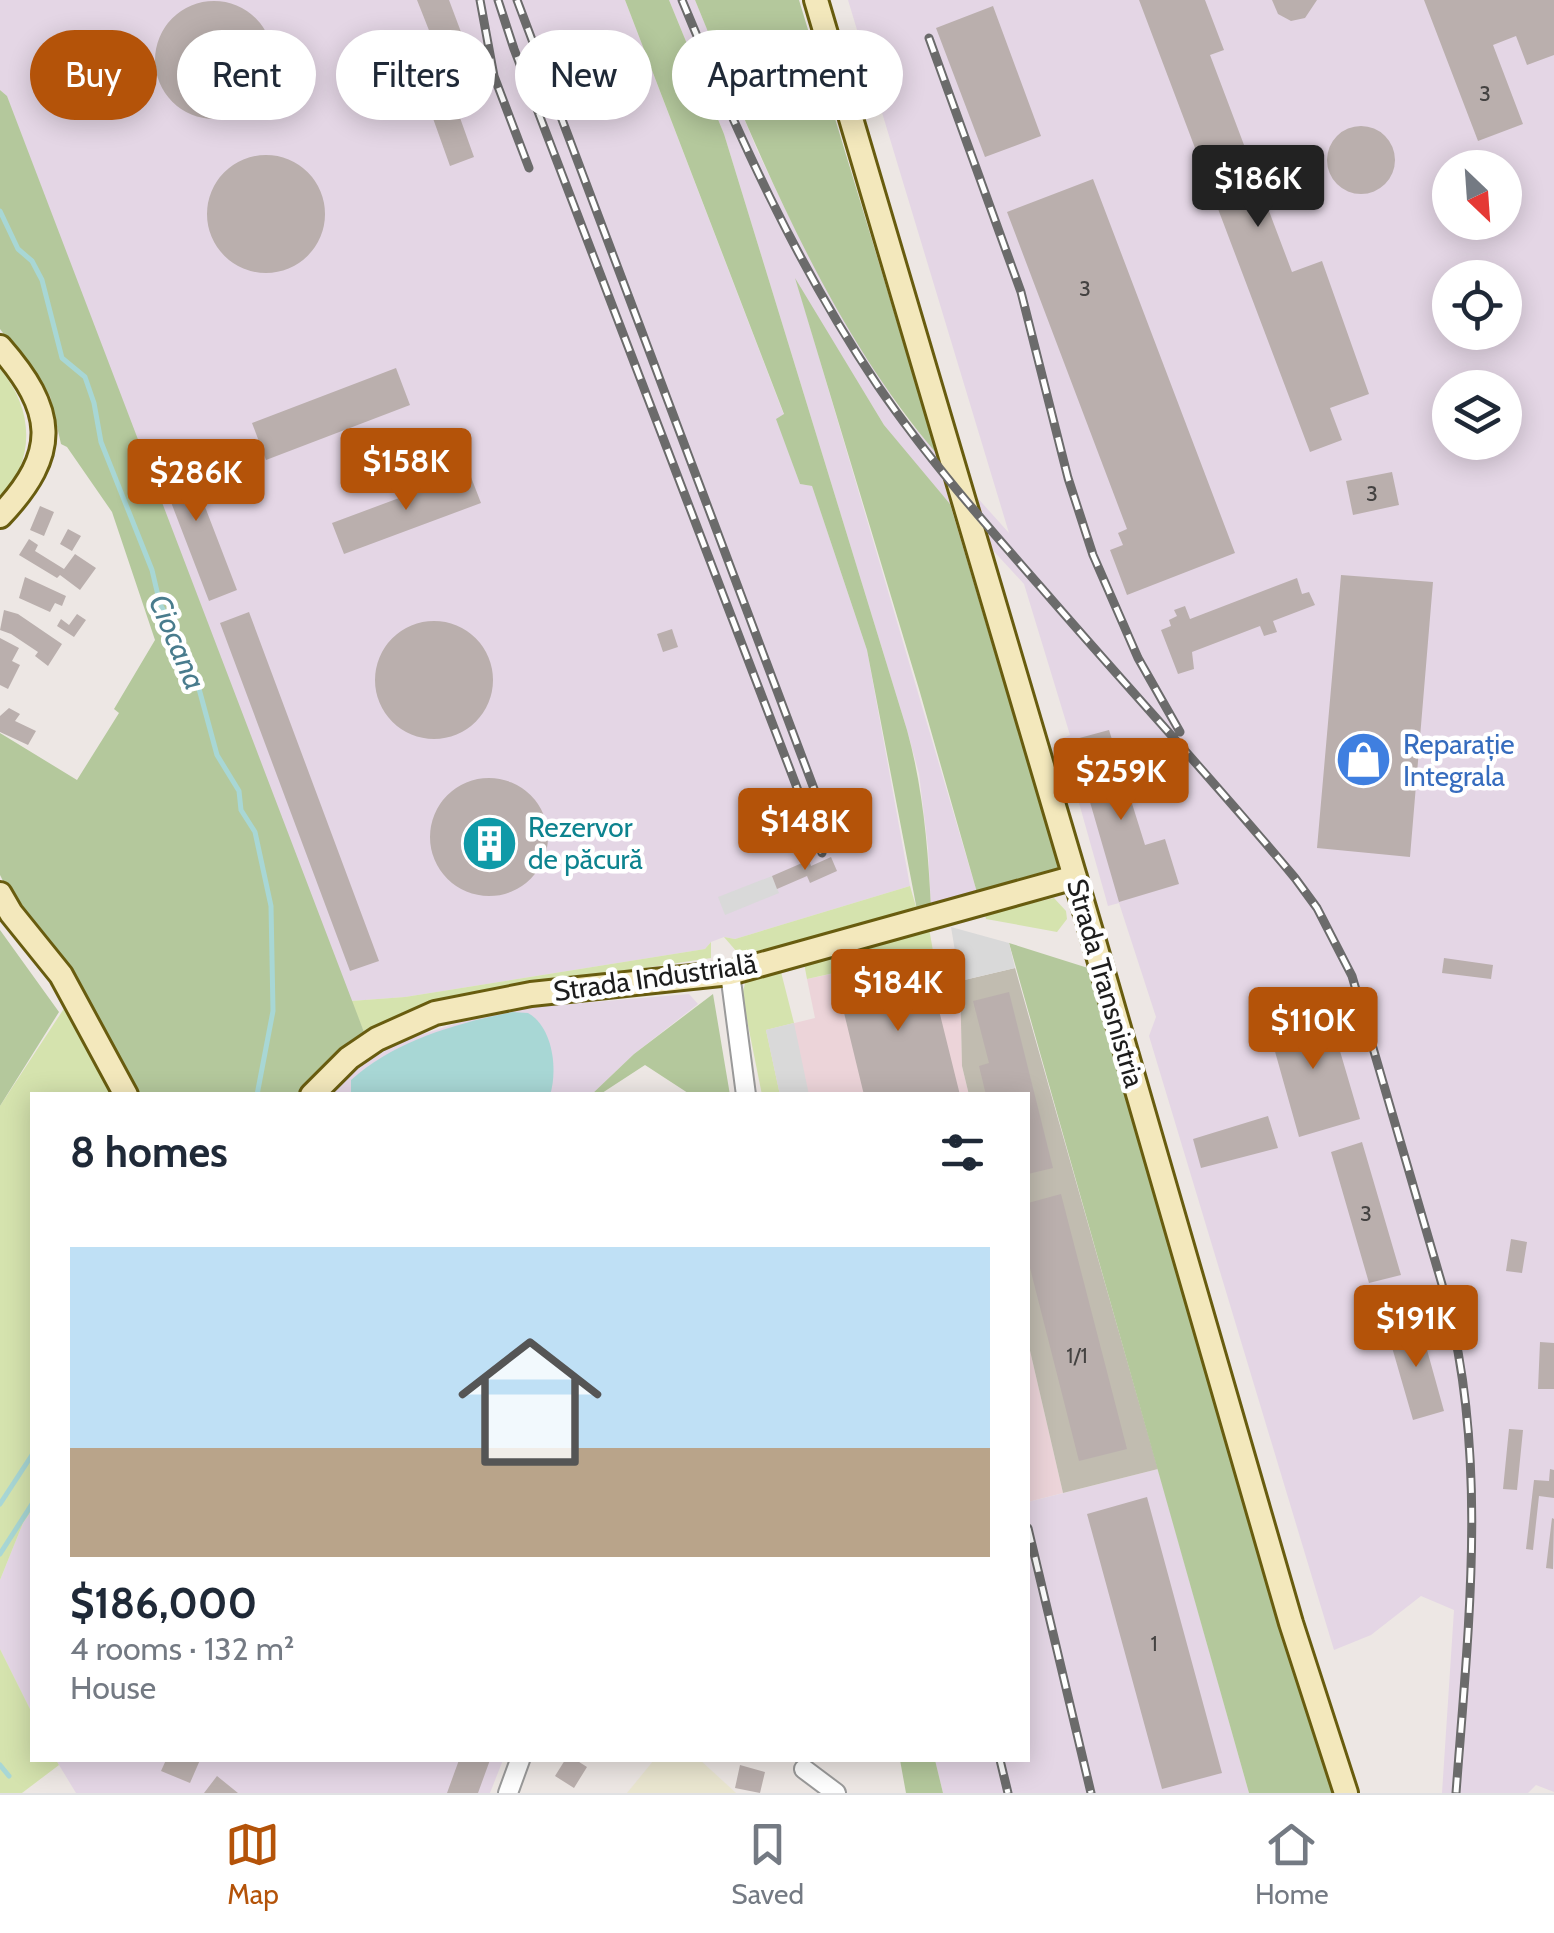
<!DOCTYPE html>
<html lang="en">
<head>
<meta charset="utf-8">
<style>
  body { margin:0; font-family:Cabin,sans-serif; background:#f2f2f3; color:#1f2937; height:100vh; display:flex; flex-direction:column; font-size:38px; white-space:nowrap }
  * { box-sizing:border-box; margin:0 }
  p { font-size:32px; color:#747a83 }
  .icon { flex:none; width:55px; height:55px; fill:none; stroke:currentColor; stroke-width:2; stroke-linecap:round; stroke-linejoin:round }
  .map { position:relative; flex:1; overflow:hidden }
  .side { position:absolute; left:30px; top:1092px; width:1000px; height:670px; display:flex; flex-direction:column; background:#fff; border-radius:0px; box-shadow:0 5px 25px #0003 }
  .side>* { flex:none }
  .top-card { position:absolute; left:30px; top:30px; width:1000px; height:90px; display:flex; gap:20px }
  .needle { width:65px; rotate:155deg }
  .fabs { position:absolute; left:1432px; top:150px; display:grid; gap:20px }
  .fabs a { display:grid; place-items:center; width:90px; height:90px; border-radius:50%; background:#fff; box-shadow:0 5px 25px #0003; font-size:50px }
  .price { position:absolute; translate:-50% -85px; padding:0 22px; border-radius:10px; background:#b45309; color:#fff; font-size:32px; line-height:65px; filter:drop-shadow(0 2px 5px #0008) }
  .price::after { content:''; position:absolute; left:50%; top:60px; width:30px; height:22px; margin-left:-15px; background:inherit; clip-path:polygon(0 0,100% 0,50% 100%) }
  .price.selected { background:#222; color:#fff }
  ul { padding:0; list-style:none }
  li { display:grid; align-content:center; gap:20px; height:530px; padding:0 40px }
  li span { display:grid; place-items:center; height:310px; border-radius:0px; color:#555 }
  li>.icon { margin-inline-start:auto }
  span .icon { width:180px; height:180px; fill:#fffc; stroke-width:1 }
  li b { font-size:42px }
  h2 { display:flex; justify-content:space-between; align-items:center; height:120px; padding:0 40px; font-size:42px }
  .pill { padding:0 35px; border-radius:45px; background:#fff; box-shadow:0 5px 25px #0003; font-size:35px; line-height:90px }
  .pill.selected { background:#b45309; color:#fff }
  .menu { display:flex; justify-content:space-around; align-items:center; height:140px; border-top:2px solid #e0e1e3; background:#fff; font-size:28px; color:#747a83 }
  .menu a { display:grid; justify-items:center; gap:5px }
  .menu .selected { color:#b45309 }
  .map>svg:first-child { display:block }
  .commercial { fill:#ecd4d9 }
  .industrial { fill:#e4d6e5; fill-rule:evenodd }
  .construction { fill:#c1bcb0 }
  .farmland { fill:#eae6d0 }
  .grass { fill:#d5e3ae }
  .forest { fill:#b4c89c }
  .parking { fill:#d9d9d9 }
  .water { fill:#a8d7d5 }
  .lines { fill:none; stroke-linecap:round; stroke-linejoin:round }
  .stream { stroke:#a8d7d5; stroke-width:5 }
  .building { fill:#baafad }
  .street-casing { stroke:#9a9a9a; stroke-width:22 }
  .secondary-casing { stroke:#685c0f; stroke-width:28 }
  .street { stroke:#fff; stroke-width:18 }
  .secondary { stroke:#f3e8bc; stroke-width:22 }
  .rail-casing { stroke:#6b6b6b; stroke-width:9 }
  .rail { stroke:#fff; stroke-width:5; stroke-dasharray:15; stroke-linecap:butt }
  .labels { text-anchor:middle; stroke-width:9; stroke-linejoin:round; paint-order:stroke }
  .number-label { font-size:22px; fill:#444241 }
  .shop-label { font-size:28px; fill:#366cbe; stroke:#fff; text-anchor:start }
  .culture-label { font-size:28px; fill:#0d838f; stroke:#fff; text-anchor:start }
  .street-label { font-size:28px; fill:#1d1d1d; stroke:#fff }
  .water-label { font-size:30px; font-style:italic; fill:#497c8d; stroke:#fff }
</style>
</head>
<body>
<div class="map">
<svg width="1554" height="1793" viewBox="0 0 1554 1793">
  <rect width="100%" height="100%" fill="#ede7e4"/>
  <path class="commercial" d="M955,948L960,981L962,1066L969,1095H780L766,1030L815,1018L807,979Z
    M1028,1342L1063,1493L1028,1502Z"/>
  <path class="industrial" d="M0,0H625L784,415L777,419L800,484L812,486L867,650L910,886L735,939L724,937L711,942L705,949L405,997L351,1001L7,97L0,90Z
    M669,0H695L757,150L791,221L864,352L904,416L1009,533L848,0H1554V1792L1536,1785L1528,1793H1442L1454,1610L1421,1596L1371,1635L1334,1650L1149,1036L1156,1017L1119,903L1108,906L1061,739L1070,735L1024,584L928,480L884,425L797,283L978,896L931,908L928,848L919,774L907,730L724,134ZM1450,168H1505V222H1450ZM1450,278H1505V332H1450ZM1450,388H1505V442H1450Z
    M689,994L698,1004L634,1054L591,1095H329L359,1067L401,1041L499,1010Z
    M1158,1469L1249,1793H943L935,1760H1028V1502Z
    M32,1510V1713L0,1649V1580L23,1523Z
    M56,1760H503L490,1793H76Z"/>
  <path class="construction" d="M1015,968L1158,1469L1063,1493L1028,1342V1095H969L962,1066L960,981Z"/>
  <path class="farmland" d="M654,1760H700L736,1793H627Z"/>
  <path class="grass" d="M0,369C34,409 36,460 0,498Z
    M910,886L917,910L746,954L737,952L724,937L735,939Z
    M1054,898L1066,911L1067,919L1057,932L986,919L985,914Z
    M929,928L933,951L807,979L804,963Z
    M711,942V958L457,996L402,1013L364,1032L351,1001L405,997L705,949Z
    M780,968L794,1023L766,1030L780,1095H762L742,995L747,976Z
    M65,1007L115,1095H32V1510L23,1523L0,1580V1106Z
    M0,1649L32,1713V1760H56L59,1765L22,1793H0Z"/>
  <path class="forest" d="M625,0H669L724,134L907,730C923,788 928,847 931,908L917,910L867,650L812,486L800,484L776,419L784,414Z
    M695,0H799L937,454C828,327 758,154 695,0Z
    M0,90L7,96L364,1032L348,1042L297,1095H138L104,1032L17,909L0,875V733L77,780L119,713L114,709L155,640L112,512L67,447L61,444L50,396L0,329Z
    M795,278L884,425L950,504L1061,874L978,896L919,689Z
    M0,930L59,1012L0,1106Z
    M1009,943L1088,968L1332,1793H1249Z
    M713,994L730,1095H691L645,1065L599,1095H591L634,1054Z
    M900,1760H935L943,1793H906Z"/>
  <path class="parking" d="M772,876L779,893L725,915L718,897Z
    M951,927L1009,943L1015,968L960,981Z
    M794,1023L809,1095H780L766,1030Z"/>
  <path class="water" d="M512,1012L528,1013C553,1027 558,1070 550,1095H351V1080C394,1041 457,1023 512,1012Z"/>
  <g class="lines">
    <path class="stream" d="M0,211L18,249L32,261L42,280L62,358L85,377L94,403L101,442L152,570L160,604L192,663L217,755L239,791L241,810L255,832L271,906L273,1011L257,1095
      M0,1504L32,1455
      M0,1554L32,1504
      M0,1765L9,1776"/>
  </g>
  <path class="building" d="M417,0H449L461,32L434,43Z
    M1139,0H1205L1224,50L1210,55L1292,272L1322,261L1369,394L1330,408L1342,440L1310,452Z
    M1272,0H1317L1305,18L1291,21L1278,14Z
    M1424,0H1554V55L1527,65L1516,36L1493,45L1523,124L1478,141Z
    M155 60a59 59 0 1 1 118 0a59 59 0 1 1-118 0Z
    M993,6L1041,136L985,157L936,28Z
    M454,101L474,157L450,166L430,110Z
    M1327 160a34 34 0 1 1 68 0a34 34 0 1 1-68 0Z
    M207 214a59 59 0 1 1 118 0a59 59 0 1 1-118 0Z
    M1093,179L1235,553L1127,595L1110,550L1123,545L1118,533L1127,529L1007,212Z
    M396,368L410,405L266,460L252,423Z
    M182,447L237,590L209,601L154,458Z
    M469,472L481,503L344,554L332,523Z
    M1392,472L1399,505L1353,515L1346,481Z
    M40,506L54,512L44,536L30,530Z
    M68,529L81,536L72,551L60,544Z
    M29,539L38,545L35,551L64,569L75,554L96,568L80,590L60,575L57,578L19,555Z
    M1341,575L1433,582L1410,857L1317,848Z
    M25,577L66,596L62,606L55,603L50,612L19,598Z
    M1297,578L1302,594L1309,592L1315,605L1273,621L1277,632L1264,636L1260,626L1192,652L1194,669L1178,674L1161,630L1171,626L1169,620L1177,616L1174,610L1185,606L1190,619Z
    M4,610L18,614L62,644L48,666L35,656L38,652L11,634L0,630Z
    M249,612L379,961L350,971L220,623Z
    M77,614L86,620L74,637L57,626L61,619L69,625Z
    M375 680a59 59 0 1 1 118 0a59 59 0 1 1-118 0Z
    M672,629L678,647L663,652L657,634Z
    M0,638L19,648L12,661L20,665L8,689L0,685Z
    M9,708L20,714L15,721L36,731L28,745L0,732V716Z
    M1109,730L1145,845L1165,839L1179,884L1119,902L1072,740Z
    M430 837a59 59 0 1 1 118 0a59 59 0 1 1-118 0Z
    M831,857L837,871L810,883L807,876L777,889L772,876L809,860L811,866Z
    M1444,958L1493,965L1491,979L1442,973Z
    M927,962L960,1095H864L837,984Z
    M1009,992L1053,1168L1028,1174V1095H986L979,1066L989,1063L973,1001Z
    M1327,1007L1360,1119L1299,1137L1267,1023Z
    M1268,1116L1278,1148L1201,1168L1193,1139Z
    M1362,1142L1401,1275L1369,1283L1331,1152Z
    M1061,1194L1127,1449L1079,1461L1028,1260V1203Z
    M1511,1239L1527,1242L1522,1273L1506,1271Z
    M1419,1321L1444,1411L1413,1420L1387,1330Z
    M1540,1342L1554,1343V1389H1538Z
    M1509,1429L1523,1430L1517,1490L1503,1489Z
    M1550,1469L1554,1470V1498L1539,1496L1533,1550L1526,1549L1534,1480L1549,1481Z
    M1147,1497L1222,1773L1162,1789L1087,1514Z
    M1552,1518L1554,1519L1553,1569L1546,1568Z
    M166,1760H200L190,1783L161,1771Z
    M459,1760H490L478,1793H447Z
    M565,1760H576L587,1767L574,1788L555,1776Z
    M740,1765L765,1772L760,1793L735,1788Z
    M217,1776L238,1793H204Z"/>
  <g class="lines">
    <defs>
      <path id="street" d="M730,973L746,1095
        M804,1769L836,1793
        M508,1793L520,1760"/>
      <path id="secondary" d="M816,0L1095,945L1291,1623L1346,1793
        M0,347C55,410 61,452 0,516
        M0,894L11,913L61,975L126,1095
        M312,1095L349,1058L377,1039L435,1013L531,994L730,973L1075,877"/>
    </defs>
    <use href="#street" class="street-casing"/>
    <use href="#secondary" class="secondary-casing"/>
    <use href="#street" class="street"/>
    <use href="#secondary" class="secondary"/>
    <defs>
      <path id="rail" d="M480,0L494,76L529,168
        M498,0L514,49L822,853
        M517,0L831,834
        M682,0C737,133 797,266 878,386C928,459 987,526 1045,592C1128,688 1214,781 1295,878L1317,908L1352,976L1448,1305C1488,1464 1468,1632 1456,1793
        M929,38L1021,292L1068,478L1093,555L1138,658L1180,732
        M1028,1528L1091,1793
        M1000,1760L1008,1793"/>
    </defs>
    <use href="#rail" class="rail-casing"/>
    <use href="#rail" class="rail"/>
  </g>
  <defs>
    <symbol id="shop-disc" viewBox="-11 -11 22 22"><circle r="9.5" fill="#3f7fe0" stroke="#fff"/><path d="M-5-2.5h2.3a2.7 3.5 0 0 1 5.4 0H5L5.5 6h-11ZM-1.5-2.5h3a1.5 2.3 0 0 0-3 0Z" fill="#fff"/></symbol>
    <symbol id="building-disc" viewBox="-11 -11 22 22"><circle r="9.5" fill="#0f9aa8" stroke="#fff"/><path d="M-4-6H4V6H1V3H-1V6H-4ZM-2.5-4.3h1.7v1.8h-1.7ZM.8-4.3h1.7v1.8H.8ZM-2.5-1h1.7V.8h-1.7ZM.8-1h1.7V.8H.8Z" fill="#fff"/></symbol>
  </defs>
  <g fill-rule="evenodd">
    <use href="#shop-disc" x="1332" y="728" width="63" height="63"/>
    <use href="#building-disc" x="458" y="812" width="63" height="63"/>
  </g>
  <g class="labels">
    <g class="number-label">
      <text x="1485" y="101">3</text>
      <text x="1085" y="296">3</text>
      <text x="1372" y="501">3</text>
      <text x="1366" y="1221">3</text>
      <text x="1077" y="1363">1/1</text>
      <text x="1154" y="1651">1</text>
    </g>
    <g class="shop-label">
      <text x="1403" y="754">Reparație<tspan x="1403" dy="32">Integrala</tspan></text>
    </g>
    <g class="culture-label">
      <text x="528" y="837">Rezervor<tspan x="528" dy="32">de păcură</tspan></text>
    </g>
    <g class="street-label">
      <text transform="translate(655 977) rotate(-8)" y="10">Strada Industrială</text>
      <text transform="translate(1106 983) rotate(74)" y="10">Strada Transnistria</text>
    </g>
    <g class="water-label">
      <text transform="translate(177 642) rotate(67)" y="10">Ciocana</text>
    </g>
  </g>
</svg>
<div class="fabs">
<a><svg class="needle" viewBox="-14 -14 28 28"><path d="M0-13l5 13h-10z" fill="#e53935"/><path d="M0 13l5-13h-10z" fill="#747a83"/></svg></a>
<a><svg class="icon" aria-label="locate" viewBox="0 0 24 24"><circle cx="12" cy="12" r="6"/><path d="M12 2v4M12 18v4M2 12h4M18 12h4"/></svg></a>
<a><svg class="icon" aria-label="layers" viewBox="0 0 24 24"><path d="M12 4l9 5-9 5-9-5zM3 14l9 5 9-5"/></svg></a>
</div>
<b class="price selected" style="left:1258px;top:230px">$186K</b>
<b class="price" style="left:406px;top:513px">$158K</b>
<b class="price" style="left:196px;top:524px">$286K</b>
<b class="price" style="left:1121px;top:823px">$259K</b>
<b class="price" style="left:805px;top:873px">$148K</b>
<b class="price" style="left:898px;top:1034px">$184K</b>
<b class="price" style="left:1313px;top:1072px">$110K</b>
<b class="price" style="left:1416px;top:1370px">$191K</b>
<div class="top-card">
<a class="pill selected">Buy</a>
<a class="pill">Rent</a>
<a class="pill">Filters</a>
<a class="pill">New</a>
<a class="pill">Apartment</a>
</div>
<section class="side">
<h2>8 homes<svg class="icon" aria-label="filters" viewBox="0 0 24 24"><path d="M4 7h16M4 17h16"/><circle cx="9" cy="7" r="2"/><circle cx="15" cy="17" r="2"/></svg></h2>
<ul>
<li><span style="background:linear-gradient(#bfe0f5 65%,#b9a48a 0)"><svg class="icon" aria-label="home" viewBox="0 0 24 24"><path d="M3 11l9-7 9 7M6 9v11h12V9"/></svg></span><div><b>$186,000</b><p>4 rooms · 132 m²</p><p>House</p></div></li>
</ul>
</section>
</div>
<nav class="menu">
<a class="selected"><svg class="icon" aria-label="map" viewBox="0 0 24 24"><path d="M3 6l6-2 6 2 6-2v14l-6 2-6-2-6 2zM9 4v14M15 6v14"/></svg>Map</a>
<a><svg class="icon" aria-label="saved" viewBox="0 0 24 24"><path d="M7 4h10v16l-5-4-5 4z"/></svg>Saved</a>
<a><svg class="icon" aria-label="home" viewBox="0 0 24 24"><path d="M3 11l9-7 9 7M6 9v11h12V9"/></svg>Home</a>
</nav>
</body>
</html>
